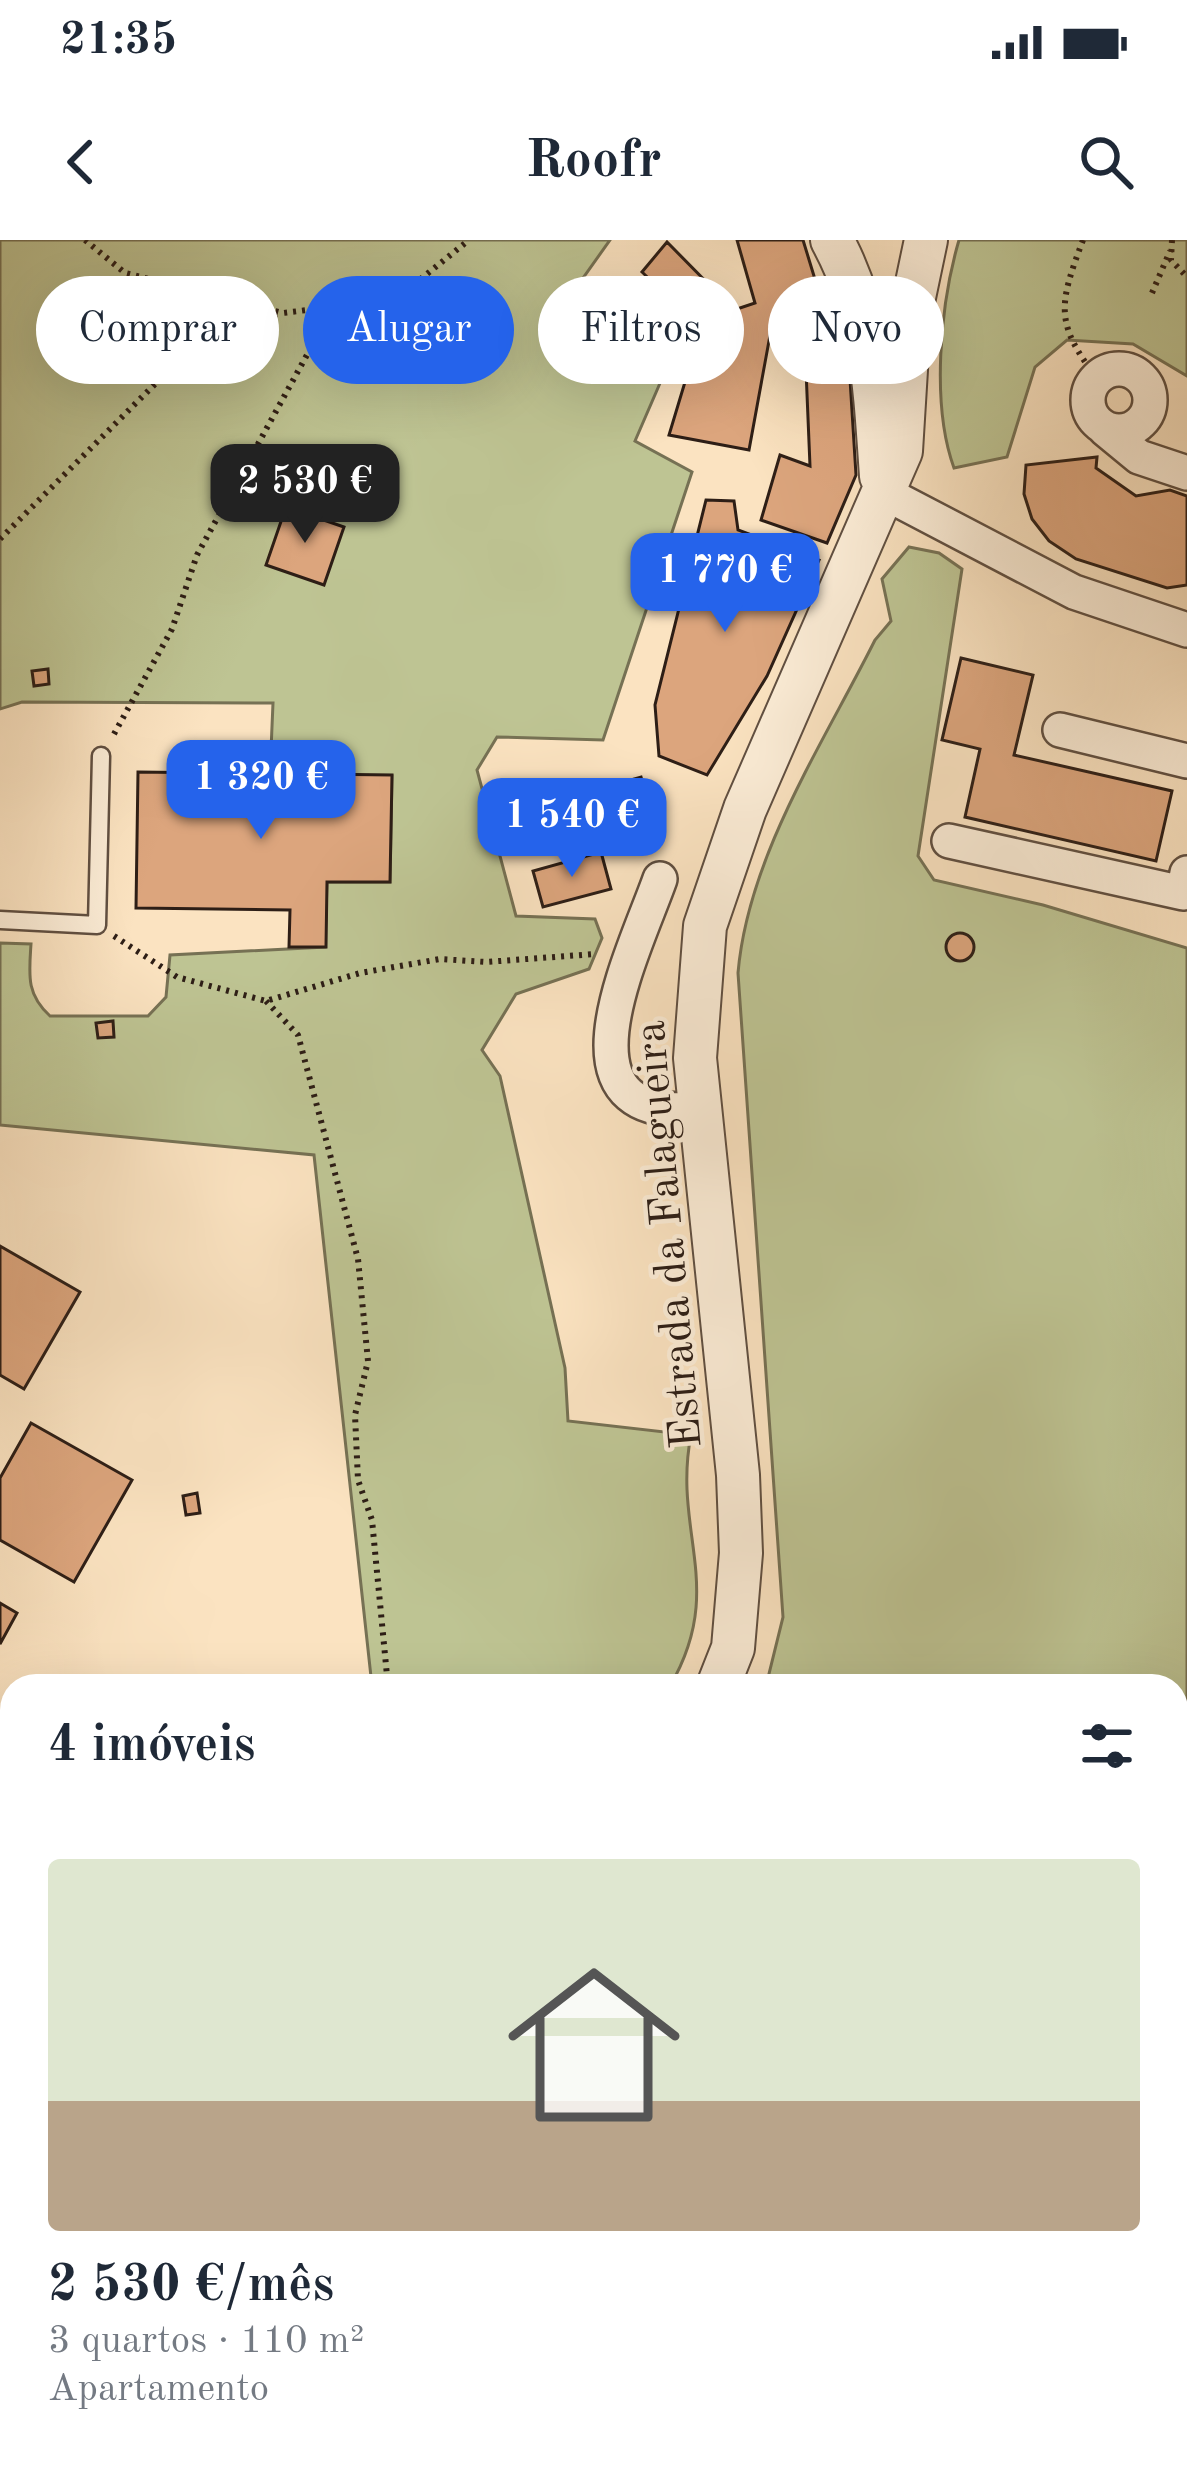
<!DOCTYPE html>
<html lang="pt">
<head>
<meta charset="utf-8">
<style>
  body { margin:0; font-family:"Old Standard TT",serif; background:#f2f2f3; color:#1f2937; height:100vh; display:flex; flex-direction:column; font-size:45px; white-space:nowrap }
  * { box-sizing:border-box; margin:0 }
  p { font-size:39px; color:#747a83 }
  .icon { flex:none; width:66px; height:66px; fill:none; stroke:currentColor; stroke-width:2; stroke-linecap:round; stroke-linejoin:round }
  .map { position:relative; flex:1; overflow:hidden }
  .drawer { position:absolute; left:0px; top:1434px; width:1188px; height:807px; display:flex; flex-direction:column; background:#fff; border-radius:36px 36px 0 0; box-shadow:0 12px 48px #0002 }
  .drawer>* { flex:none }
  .hud { position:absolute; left:36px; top:36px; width:1116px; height:108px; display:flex; gap:24px }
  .price { position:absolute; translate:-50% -102px; padding:0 27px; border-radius:24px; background:#2563eb; color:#fff; font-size:39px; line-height:78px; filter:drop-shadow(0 3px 6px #0008) }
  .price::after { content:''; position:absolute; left:50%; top:72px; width:36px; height:27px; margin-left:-18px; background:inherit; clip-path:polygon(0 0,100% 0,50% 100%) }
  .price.on { background:#222; color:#fff }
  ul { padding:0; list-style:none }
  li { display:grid; align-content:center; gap:24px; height:636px; padding:0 48px }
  li span { display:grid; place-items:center; height:372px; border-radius:12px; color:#555 }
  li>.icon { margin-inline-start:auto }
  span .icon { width:216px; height:216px; fill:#fffc; stroke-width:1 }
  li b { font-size:51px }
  h2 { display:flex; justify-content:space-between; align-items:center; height:144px; padding:0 48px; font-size:51px }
  .chip { padding:0 42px; border-radius:54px; background:#fff; box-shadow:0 12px 48px #0002; font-size:42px; line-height:108px }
  .chip.on { background:#2563eb; color:#fff }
  .status { display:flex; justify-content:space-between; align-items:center; height:84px; padding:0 60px; background:#fff; direction:ltr }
  .status svg { height:33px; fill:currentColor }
  header { display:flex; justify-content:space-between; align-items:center; height:156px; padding:0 48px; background:#fff; font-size:54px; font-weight:600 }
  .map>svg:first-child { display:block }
  .green { fill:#bec493; stroke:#767154; stroke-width:3 }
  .building { fill:#dca57d; stroke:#2d1e16; stroke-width:3 }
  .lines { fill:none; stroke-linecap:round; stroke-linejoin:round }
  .service-casing { stroke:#604f41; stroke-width:21 }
  .minor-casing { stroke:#604f41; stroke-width:38 }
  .tertiary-casing { stroke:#604f41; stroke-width:46 }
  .path { stroke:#2d1e16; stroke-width:6; stroke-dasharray:3 6; stroke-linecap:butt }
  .service { stroke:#fcedd7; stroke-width:16 }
  .minor { stroke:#fcedd7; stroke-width:33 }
  .tertiary { stroke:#fcedd7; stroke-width:42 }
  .labels { text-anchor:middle; stroke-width:9; stroke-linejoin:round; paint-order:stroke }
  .street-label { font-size:45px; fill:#2d1e16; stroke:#fcedd7 }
</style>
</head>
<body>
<div class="status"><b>21:35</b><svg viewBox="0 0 49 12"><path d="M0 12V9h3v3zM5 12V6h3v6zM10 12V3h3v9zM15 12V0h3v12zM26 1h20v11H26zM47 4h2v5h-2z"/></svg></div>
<header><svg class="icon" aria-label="back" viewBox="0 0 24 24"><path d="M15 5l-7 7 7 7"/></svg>Roofr<svg class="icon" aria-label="search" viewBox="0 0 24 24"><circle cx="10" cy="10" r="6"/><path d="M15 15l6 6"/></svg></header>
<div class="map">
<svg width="1187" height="2239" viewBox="0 0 1187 2239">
  <rect width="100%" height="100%" fill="#fbe3c1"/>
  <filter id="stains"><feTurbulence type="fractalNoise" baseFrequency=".00167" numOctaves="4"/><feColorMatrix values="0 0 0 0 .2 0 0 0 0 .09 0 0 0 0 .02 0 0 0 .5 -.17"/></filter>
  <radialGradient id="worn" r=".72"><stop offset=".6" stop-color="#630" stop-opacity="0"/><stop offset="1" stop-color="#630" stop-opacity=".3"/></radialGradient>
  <path class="green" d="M0,0H610L576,48L670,120L635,201L692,232L603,500L497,497L477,530L516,676L595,679L602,698L589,729L516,754L482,810L500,836L565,1128L568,1181L691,1195C672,1292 727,1348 670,1446H372L314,915L0,885V703L31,704C29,735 26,754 50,776H148L166,757L170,715L325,707L327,642H390L392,536L270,534L273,463L22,462L0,469Z
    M959,0H1187V136L1133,104L1067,100L1035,127L1007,217L954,228C931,165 940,65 959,0Z
    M909,307L939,313L962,329L918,616L934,640L1043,665L1187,708V2239H483L479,2229H1176V1446H766L783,1377L738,733C748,616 823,504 875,400L891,381L882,339Z
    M0,1876L12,1882V2021L0,2042Z
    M0,2132L12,2139V2229H390L394,2239H0Z"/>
  <path class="building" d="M737,0H803L821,59L773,79L749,210L669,195L701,89L642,32L667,2L734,70L755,63Z
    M805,106L848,107L856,235L827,303L761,280L780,215L810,226Z
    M1097,217L1096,228L1136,256L1170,250L1187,256V345L1167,348L1076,319L1049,301L1032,279L1024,254L1026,225Z
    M706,260L734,261L738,290L819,320L767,436L707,535L659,516L655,465Z
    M286,267L344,287L324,345L266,325Z
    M961,418L1033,435L1014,515L1172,551L1156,621L965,577L980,509L942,500Z
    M48,429L49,444L34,446L32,431Z
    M138,532L392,535L390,642H327L326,707H289L290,670L136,668Z
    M641,537L654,584L603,598L591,551Z
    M601,612L611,649L543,667L533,631Z
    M946 707a14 14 0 1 1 28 0a14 14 0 1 1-28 0Z
    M113,781L114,797L98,798L96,783Z
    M0,1006L80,1052L24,1149L0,1135Z
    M31,1183L132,1240L74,1342L0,1300V1238Z
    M197,1253L200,1273L186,1275L183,1256Z
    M0,1363L17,1373L0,1404Z
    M0,1571L12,1577V1863L0,1856Z"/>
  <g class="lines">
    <defs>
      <path id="service" d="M0,680L97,685L101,516"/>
      <path id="minor" d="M1088 160a31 31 0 1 1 62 0a31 31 0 1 1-62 0Z
        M1105,189L1139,217L1187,233
        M883,252L1074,352L1187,390
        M1060,490L1187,521
        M949,601L1183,653L1187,633
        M660,639C634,713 546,883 698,869"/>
      <path id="tertiary" d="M832,0C873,75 875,152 881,236
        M718,1446L733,1408L741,1313L738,1235L695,818L705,686L745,569L901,211L909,81L926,0
        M433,2229L437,2239"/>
    </defs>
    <use href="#service" class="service-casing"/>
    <use href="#minor" class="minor-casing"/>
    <use href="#tertiary" class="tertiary-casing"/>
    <path class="path" d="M85,0L125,33L283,73L396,59L469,0
      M1083,0C1059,64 1054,83 1097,138
      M1172,0L1171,20L1187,37
      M1152,53L1170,11
      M0,299L158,141L232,84L279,74
      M114,494L172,389L197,315L308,113L352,64
      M114,696L177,737L266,761L360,733L440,719L486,722L595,714
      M266,761L298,795L358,1019L368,1121L355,1175L358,1240L372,1280L388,1446
      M1176,2210L1187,2204
      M1121,2239L1140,2229"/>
    <use href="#service" class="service"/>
    <use href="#minor" class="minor"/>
    <use href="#tertiary" class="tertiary"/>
  </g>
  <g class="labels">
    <g class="street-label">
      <text transform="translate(666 995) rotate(-95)" y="16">Estrada da Falagueira</text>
    </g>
  </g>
  <rect width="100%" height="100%" filter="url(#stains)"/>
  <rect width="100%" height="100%" fill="url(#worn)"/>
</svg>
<b class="price on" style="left:305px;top:306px">2 530 €</b>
<b class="price" style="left:725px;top:395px">1 770 €</b>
<b class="price" style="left:261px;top:602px">1 320 €</b>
<b class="price" style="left:572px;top:640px">1 540 €</b>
<div class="hud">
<a class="chip">Comprar</a>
<a class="chip on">Alugar</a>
<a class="chip">Filtros</a>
<a class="chip">Novo</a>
</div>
<section class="drawer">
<h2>4 imóveis<svg class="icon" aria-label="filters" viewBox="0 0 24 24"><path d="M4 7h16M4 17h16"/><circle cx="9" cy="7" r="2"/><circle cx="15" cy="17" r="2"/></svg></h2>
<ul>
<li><span style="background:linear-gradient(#dfe7d0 65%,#b9a48a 0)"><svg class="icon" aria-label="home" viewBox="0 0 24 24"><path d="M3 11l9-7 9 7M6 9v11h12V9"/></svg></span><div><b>2 530 €/mês</b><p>3 quartos · 110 m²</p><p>Apartamento</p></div></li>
</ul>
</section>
</div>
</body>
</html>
